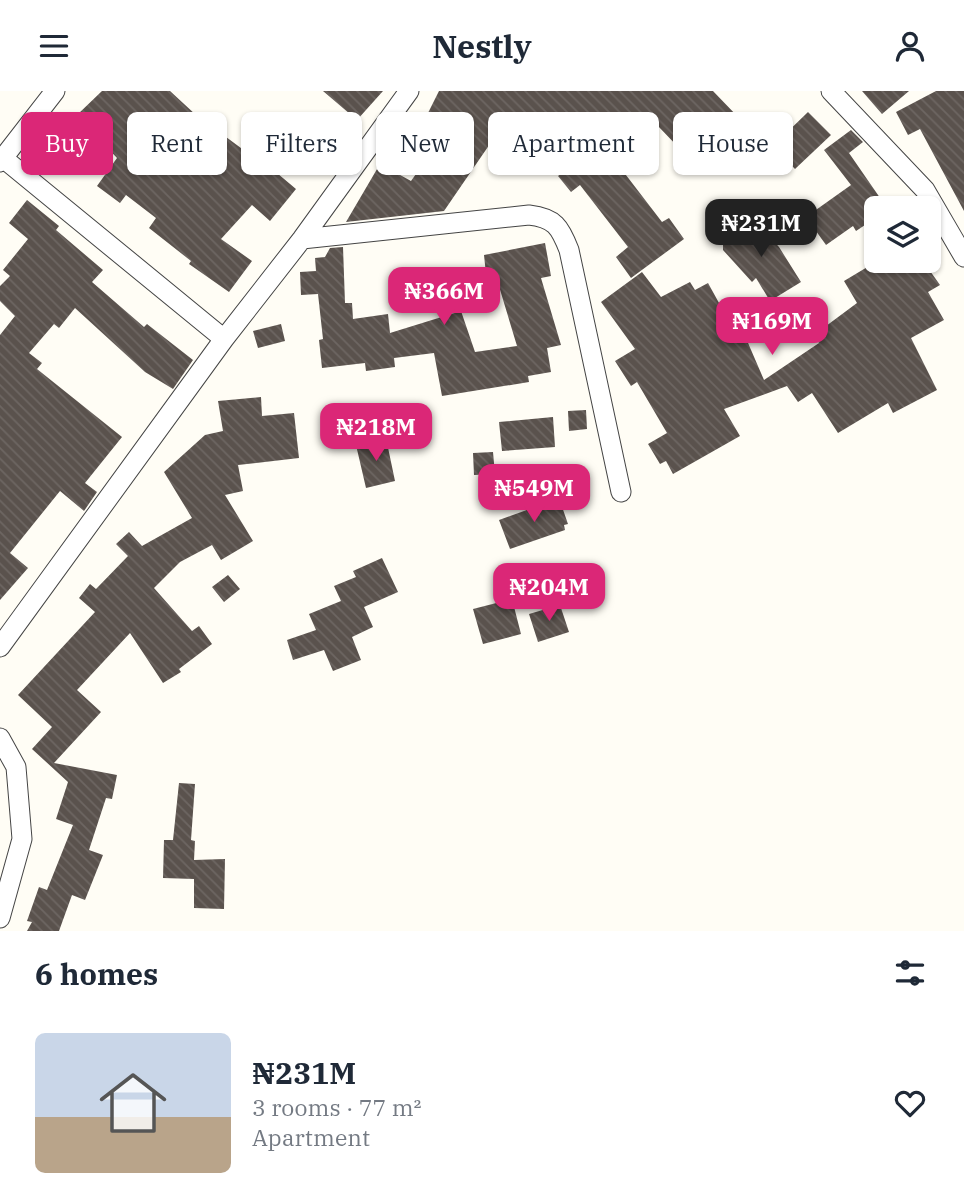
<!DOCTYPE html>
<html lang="en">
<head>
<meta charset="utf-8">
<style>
  body { margin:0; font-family:"IBM Plex Serif",serif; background:#f6f6f7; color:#1f2937; height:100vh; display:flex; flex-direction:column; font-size:26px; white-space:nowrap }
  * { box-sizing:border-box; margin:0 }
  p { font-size:23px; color:#747a83 }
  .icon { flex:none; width:38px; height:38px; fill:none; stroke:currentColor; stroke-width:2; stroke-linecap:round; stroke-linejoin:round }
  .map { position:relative; height:840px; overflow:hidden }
  .details { display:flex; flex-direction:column; background:#fff; flex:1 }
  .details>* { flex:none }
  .top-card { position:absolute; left:21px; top:21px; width:922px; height:63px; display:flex; gap:14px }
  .buttons { position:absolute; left:864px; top:105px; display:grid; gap:14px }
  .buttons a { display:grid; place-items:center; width:77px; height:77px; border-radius:10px; background:#fff; box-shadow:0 2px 5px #0004; font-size:35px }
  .price { position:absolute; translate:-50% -60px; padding:0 16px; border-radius:14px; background:#db2777; color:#fff; font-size:23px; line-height:46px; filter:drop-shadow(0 2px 4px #0008) }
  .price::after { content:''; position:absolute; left:50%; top:42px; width:21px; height:16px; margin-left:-10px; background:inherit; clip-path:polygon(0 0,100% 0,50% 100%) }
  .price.active { background:#222; color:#fff }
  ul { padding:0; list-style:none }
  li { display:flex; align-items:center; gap:21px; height:175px; padding:0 35px }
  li+li { border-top:2px solid #e0e1e3 }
  li span { display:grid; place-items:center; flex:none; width:196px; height:140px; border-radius:10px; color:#555 }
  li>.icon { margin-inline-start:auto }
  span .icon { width:84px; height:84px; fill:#fffc; stroke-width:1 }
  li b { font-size:30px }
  h2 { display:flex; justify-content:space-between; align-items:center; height:84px; padding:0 35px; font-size:30px }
  .chip { padding:0 24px; border-radius:10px; background:#fff; box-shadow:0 2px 5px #0004; font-size:24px; line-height:63px }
  .chip.active { background:#db2777; color:#fff }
  header { display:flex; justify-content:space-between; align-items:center; height:91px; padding:0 35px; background:#fff; font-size:32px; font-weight:700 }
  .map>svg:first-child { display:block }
  .building { fill:url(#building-back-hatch) }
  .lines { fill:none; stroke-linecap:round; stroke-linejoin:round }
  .minor-casing { stroke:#444; stroke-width:21 }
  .minor { stroke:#fff; stroke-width:19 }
</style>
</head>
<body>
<header><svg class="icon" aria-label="menu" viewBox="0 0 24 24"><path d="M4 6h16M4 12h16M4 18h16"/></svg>Nestly<svg class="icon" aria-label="person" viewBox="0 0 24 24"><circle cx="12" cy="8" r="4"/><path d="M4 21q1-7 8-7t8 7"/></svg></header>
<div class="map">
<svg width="964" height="840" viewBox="0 0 964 840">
  <defs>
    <pattern id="building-back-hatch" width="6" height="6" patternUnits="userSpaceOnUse" patternTransform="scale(1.75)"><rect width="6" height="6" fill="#5a524d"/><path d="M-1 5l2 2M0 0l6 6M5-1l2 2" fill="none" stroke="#6d6662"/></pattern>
  </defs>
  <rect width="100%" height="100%" fill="#fffdf5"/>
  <path class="building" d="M102,0H170L223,49L226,46L245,60L247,57L296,98L270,130L252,114L221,148L252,170L229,201L189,173L191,170L149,137L156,127L126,104L120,112L97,95L117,67L77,24Z
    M323,0H383L357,29Z
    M439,0H713L739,27L727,37L736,47L701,80L658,35L616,71L662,131L669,127L684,148L631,187L616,166L628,156L580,94L571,101L558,85L597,54L564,22L540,70L494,47L444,120L346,131L380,73L411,90L438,52L436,51L448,32L428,22Z
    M862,0H909L882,23Z
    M936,0H964V120L920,38L908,44L896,21Z
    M808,21L831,44L795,78L773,55Z
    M851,39L863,51L849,62L887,117H877V126L856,140L853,135L826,154L806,126L851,94L824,59Z
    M27,109L59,135L56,139L103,179L92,191L144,236L147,233L193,269L173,298L145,281L75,217L59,237L54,233L29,262L42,272L37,278L122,346L85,392L97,401L84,420L60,400L10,462L28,477L0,509V244L15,225L0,210V195L10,185L3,179L28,148L9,132Z
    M751,126L779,156L801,191L770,210L756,187L752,191L723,159V152Z
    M545,152L551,185L541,187L561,254L547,257L551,281L528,285L529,291L442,305L434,262L394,267L395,276L366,280L365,272L322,277L319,249L323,248L318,203L301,204L300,181L316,180L315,167L325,166L330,157L343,156L345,212H352L353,228L388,223L390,242L461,220L475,261L517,255L498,192L487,193L484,164Z
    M897,170H923L940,194L928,201L944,229L911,247L937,299L893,322L888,312L838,342L812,302L798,311L787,295L724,318L740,345L673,383L666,370L660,373L648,353L667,342L637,291L631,295L615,270L635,258L601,211L642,181L661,206L690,191L695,199L708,192L735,241L742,238L764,289L819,252L818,250L826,245L822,238L857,212L844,190L874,172L879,181Z
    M281,233L285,250L258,257L253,240Z
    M261,306L262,325L294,322L299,367L238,374L243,400L225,404L253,450L221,469L212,454L180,471L154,497L192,540L199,535L212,553L179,578L181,581L163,592L130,542L77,599L101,621L54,672L117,684L112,708L106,707L89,759L103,764L85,809L72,804L59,840H27L32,831L27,830L39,796L47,799L73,734L56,728L68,691L32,658L52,636L18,604L95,521L79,507L90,493L96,498L128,465L116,453L129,441L142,455L192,427L164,381L205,344L223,340L218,310Z
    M586,319L587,338L569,340L568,320Z
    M553,326L555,356L502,360L499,331Z
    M386,347L395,390L366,397L356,354Z
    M493,361L495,383L474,384L473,362Z
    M552,410L553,413L560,410L568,433L564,434L565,439L510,458L499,429Z
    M382,467L398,501L364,516L373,536L352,546L361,569L333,580L324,559L293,569L287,549L316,539L309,523L341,510L334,495L356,486L353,480Z
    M228,484L240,498L224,511L212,496Z
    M512,508L521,543L483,553L473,518Z
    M560,514L569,541L538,551L529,523Z
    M179,692L195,693L191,749L195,750L194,769L225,768L224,818L194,817V788L163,787L164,749H173Z"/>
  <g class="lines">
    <defs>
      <path id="minor" d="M831,0L925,99L964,166
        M3,67L224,248
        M0,71L55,0
        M302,148L529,124C555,127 560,136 569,159L621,401
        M0,556L224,248L302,148L409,0
        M0,647L16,676L22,748L0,827"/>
    </defs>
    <use href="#minor" class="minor-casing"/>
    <use href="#minor" class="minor"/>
  </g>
</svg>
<div class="buttons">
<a><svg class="icon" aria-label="layers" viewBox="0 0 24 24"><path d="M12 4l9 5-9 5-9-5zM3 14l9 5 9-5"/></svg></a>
</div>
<b class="price active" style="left:761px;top:168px">₦231M</b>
<b class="price" style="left:444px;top:236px">₦366M</b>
<b class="price" style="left:772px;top:266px">₦169M</b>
<b class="price" style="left:376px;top:372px">₦218M</b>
<b class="price" style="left:534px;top:433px">₦549M</b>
<b class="price" style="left:549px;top:532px">₦204M</b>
<div class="top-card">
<a class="chip active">Buy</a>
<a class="chip">Rent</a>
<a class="chip">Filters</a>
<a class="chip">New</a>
<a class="chip">Apartment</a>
<a class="chip">House</a>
</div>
</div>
<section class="details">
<h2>6 homes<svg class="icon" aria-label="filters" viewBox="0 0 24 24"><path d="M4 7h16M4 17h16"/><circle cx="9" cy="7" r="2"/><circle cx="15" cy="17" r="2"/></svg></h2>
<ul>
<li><span style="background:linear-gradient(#c9d6e8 60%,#b9a48a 0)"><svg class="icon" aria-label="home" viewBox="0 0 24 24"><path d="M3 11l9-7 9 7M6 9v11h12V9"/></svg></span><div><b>₦231M</b><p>3 rooms · 77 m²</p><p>Apartment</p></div><svg class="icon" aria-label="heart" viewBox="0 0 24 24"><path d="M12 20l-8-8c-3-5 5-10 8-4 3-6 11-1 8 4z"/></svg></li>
</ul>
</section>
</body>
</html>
